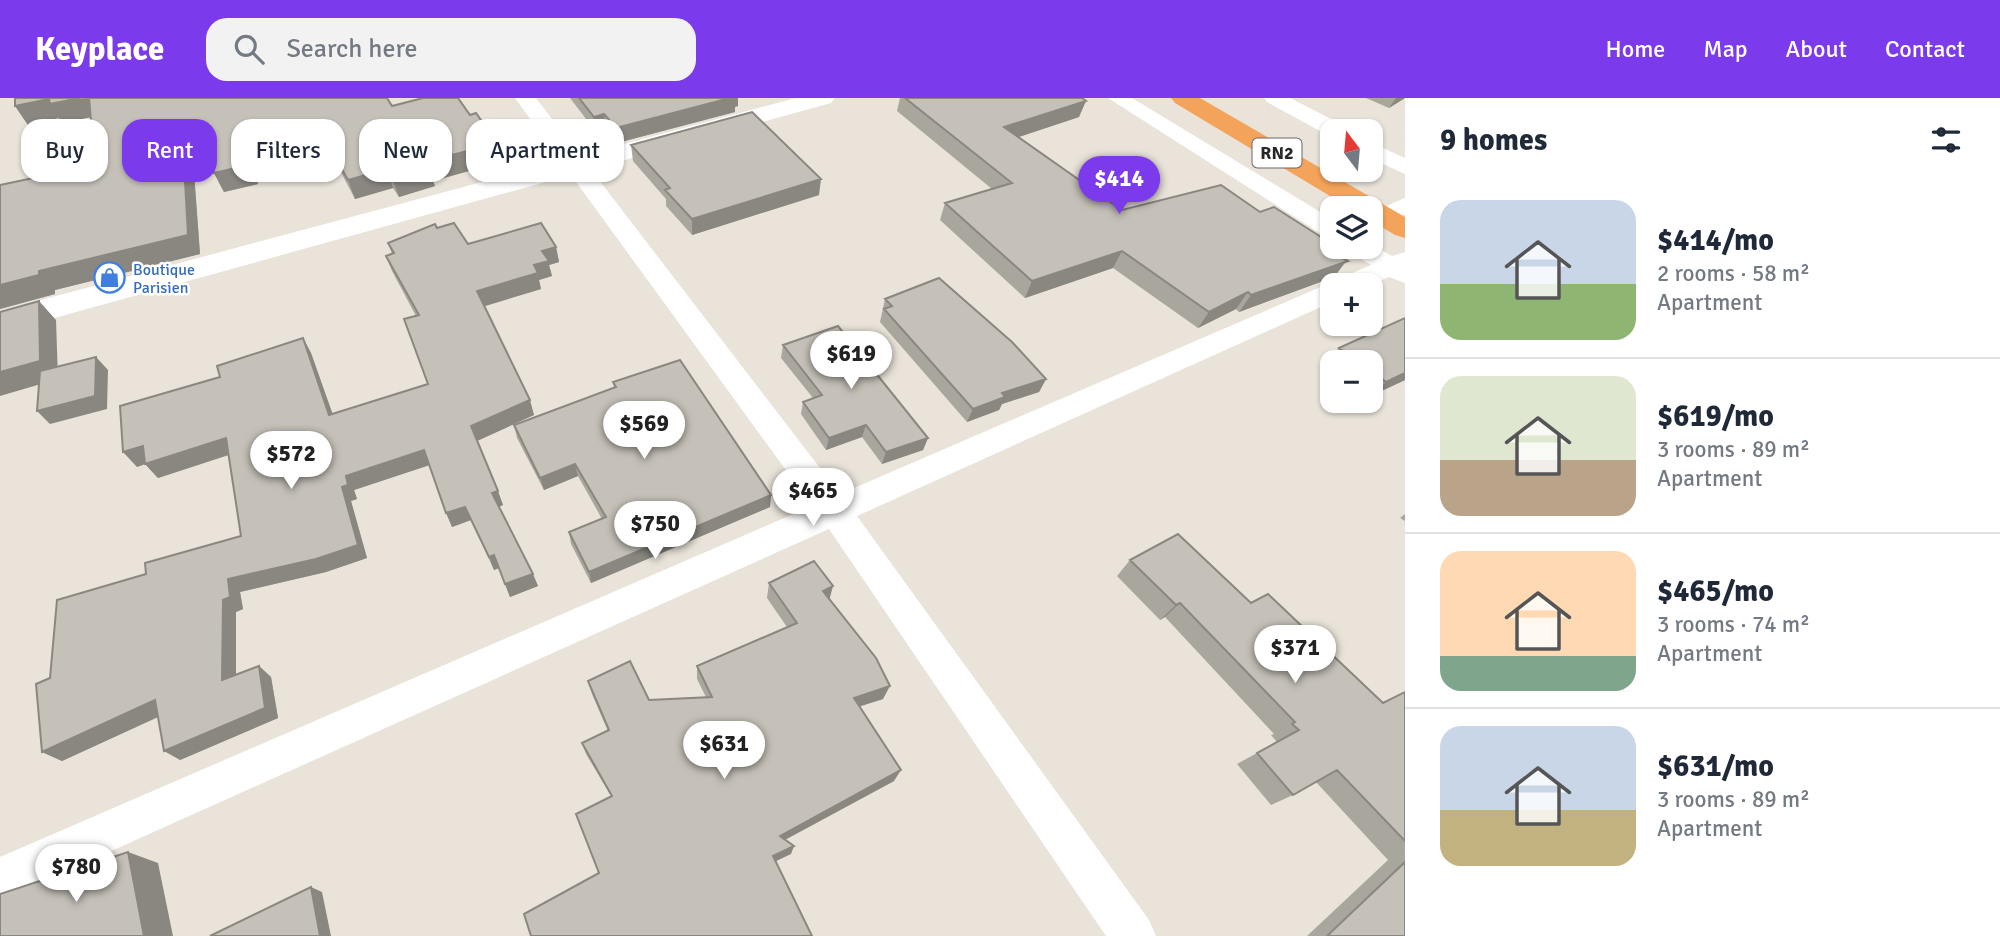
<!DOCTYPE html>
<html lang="en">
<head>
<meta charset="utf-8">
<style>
  body { margin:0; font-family:Signika,sans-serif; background:#f2f2f3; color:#1f2937; height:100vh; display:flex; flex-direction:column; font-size:26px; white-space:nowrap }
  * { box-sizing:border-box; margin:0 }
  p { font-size:23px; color:#747a83 }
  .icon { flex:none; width:38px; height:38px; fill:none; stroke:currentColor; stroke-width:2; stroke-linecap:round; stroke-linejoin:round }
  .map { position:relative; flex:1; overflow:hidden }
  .panel { display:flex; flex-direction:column; background:#fff; width:595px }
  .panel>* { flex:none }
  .guide { position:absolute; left:21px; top:21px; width:665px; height:63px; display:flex; gap:14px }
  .needle { width:46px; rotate:344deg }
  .fabs { position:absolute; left:1320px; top:21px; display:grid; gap:14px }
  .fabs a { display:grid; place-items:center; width:63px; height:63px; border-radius:14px; background:#fff; box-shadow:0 2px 5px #0004; font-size:35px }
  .price { position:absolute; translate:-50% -60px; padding:0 16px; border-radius:24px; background:#fff; color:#222; font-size:23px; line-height:46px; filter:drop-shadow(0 2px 4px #0008) }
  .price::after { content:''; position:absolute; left:50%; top:42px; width:21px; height:16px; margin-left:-10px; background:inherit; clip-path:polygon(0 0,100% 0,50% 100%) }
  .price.active { background:#7c3aed; color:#fff }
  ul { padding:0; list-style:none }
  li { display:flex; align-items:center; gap:21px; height:175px; padding:0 35px }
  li+li { border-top:2px solid #e0e1e3 }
  li span { display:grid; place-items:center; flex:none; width:196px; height:140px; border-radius:21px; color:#555 }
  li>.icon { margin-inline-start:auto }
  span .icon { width:84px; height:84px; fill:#fffc; stroke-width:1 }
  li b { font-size:30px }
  h2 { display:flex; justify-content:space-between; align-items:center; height:84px; padding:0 35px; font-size:30px }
  .tag { padding:0 24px; border-radius:21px; background:#fff; box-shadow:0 2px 5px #0004; font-size:24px; line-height:63px }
  .tag.active { background:#7c3aed; color:#fff }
  header { display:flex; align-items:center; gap:42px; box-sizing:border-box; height:98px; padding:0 35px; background:#7c3aed; color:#fff }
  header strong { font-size:33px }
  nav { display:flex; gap:38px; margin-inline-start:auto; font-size:24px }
  .search { width:490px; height:63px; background:#f2f2f3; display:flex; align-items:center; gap:18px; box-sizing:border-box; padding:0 24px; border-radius:21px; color:#747a83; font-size:26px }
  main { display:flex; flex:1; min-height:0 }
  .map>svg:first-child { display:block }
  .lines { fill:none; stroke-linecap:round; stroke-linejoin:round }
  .street { fill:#fff; fill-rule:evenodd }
  .secondary { fill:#fff; fill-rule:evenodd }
  .highway { fill:#f4a45a; fill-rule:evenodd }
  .wall { fill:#a9a69e }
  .shaded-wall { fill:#8a8781 }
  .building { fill:#c5c1b8; stroke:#8a8781; stroke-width:2 }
  .labels { text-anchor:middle; stroke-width:5; stroke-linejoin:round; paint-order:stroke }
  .far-shop-label { font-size:16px; fill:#366cbe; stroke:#fff; text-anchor:start }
  .shield { fill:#fff; stroke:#686868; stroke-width:2 }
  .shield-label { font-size:18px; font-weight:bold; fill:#272727 }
</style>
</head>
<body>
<header>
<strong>Keyplace</strong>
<div class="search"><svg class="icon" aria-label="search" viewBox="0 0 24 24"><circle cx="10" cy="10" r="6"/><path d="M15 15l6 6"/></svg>Search here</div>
<nav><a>Home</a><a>Map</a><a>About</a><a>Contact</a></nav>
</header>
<main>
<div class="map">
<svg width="1405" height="838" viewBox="0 0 1405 838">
  <rect width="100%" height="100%" fill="#e9e3d9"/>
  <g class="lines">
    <path class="street" d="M515,0H536L840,396L1323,188L1335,186L1339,181L1371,167L1350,154L1347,149H1370V145L1392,158L1405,154V185L1389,179L1370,187H1332V204L857,418L1149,822L1156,838H1106L829,431L0,803V759L812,408Z
      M1108,0H1132L1332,121V139L1323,137Z
      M1264,0H1290L1345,28L1348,33H1332V38H1329L1267,4Z
      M1370,44L1405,60V76L1370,60Z
      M1405,100V116L1383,125L1374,123L1371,118L1374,113Z"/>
    <path class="secondary" d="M796,0H835L831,5L0,235V213Z"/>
    <path class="highway" d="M1171,0H1200L1405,119V140L1395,137L1370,122V110H1350L1175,5Z"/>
  </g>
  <path class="wall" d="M570,0H738V8L735,9V14L617,45L606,31L596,34Z
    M900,0H1082L1079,19L1018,39L1122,112L1260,114L1350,158L1334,179L1239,214L1236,211L1198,230L1113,170L1025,200L940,122L945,105L992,91L897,13Z
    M1366,0H1405L1389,10Z
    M15,8H392L501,64L433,83L435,88L399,99L393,90L355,101L335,63L257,82L258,86L224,94L214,75L206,46L192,48L200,156L55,192V196L0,211L95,67L91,19L62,25L59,20L28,27Z
    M631,47L819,97L692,137L666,108V101L633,63Z
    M437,130L468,146L556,149L559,164L549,167L552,178L539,182L541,191L484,208L534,317L477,343L503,407L499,409L538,488L510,499L499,470L494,472L471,422L452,429L429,367L354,392L357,401L351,403L367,460L326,474L240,494L243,511L236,514V577L259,568L271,579L278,620L180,662L158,619L62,663L42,654L50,580L146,476L241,438L229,357L158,380L145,366L137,369L220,279L303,240L311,255L332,316L428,286L416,218L392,173L386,158L392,156L388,145Z
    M885,201L1046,281L1039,294L1002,306L999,312L967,324L880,224Z
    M1405,220V282L1373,297L1370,295V264H1332V267L1327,263L1339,250Z
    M783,247L928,340L923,352L882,366L862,339L826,352L801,316L803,304L813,300L781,260Z
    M613,284L771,397L770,409L591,485L571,446L569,434L602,421L578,378L544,392L517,340L514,327L614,290Z
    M1405,416V423L1400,420Z
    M1130,462L1251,505L1383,605L1405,594V838H1307L1388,762L1316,684L1293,697L1271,707L1237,666L1277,644L1271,637L1274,636L1165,519L1160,522L1117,478Z
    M769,485L829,501L883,601L859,608L894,683L785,742L791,756L599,775L611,698L586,656L582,645L608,633L592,596L588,583L649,602L706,599L697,581V568L787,529L767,500Z"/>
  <path class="shaded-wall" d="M90,0L101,17L62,25L59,20L28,27L15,8L49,1Z
    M730,0H738V8L735,9V14L617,45L616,30Z
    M1396,0H1405L1389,10Z
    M1086,3L1079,19L998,46L1004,29Z
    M604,16L606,31L596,34L594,19Z
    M202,26L212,45L192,48L200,156L55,192V196L0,211V187L182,29Z
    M327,45L335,63L257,82L258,86L224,94L214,75L248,63Z
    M497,45L501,64L433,83L435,88L399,99L392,80L426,64Z
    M387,71L393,90L355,101L348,82Z
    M821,81L819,97L692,137V121Z
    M556,149L559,164L549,167L552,178L539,182L541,191L482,209L477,193L534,167L542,153Z
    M1122,153L1113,170L1025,200L1032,183Z
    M1350,158L1334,179L1239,214L1251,197Z
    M1248,194L1236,211L1198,230L1209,214Z
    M39,203L56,222L58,281L0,298V274Z
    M303,240L311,255L338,331L329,317Z
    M96,259L108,272L107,311L50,326L37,313Z
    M1405,275V282L1373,297L1386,284Z
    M1046,281L1039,294L1002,306L999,312L967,324L973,311L1002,295Z
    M530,302L534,317L477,343L471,328Z
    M866,327L862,339L826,352L829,340Z
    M226,340L237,354L158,380L145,366L137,369L123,354L143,348Z
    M928,340L923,352L882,366L886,354Z
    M424,352L430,367L354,392L357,401L351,403L367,460L326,474L240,494L243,511L236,514V593L222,582L223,502L228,481L342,389L346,378Z
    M575,366L578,378L544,392L540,380Z
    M498,393L503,407L498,409L492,395Z
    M771,397L770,409L591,485L589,474Z
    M465,409L471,422L452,429L446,415Z
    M494,457L499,470L494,472L489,459Z
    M533,476L538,488L510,499L505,486Z
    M833,488L829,503L823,493Z
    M1180,505L1165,519L1160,522L1176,507Z
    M259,568L271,579L278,620L180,662L164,653Z
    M890,588L883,601L849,612L854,600Z
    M155,602L171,613L62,663L42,654Z
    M901,672L894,683L777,746L780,738Z
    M794,748L791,756L770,766L773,758Z
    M128,754L158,765L173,838H144Z
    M311,789L322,794L331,838H320Z"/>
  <path class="building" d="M15,0H80L50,6L49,1L15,8Z
    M89,0H387L392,8L423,0H458L470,17L476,15L497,45L426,64L429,70L392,80L387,71L348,82L327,45L248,63L249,67L214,75L202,26L182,29L188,137L39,173V177L0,187V87L95,67Z
    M579,0H730L616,30L604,16L594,19Z
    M905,0H1082L1086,3L1004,29L1122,112L1221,87L1260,114L1274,109L1332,146V149H1335L1350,158L1344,161L1348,163L1251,197L1248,194L1209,214L1122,153L1032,183L945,105L1012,85Z
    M752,14L821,81L692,121L665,92L670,90L631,47Z
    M454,125L468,146L541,125L556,149L542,153L549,163L534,167L538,175L477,193L530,302L471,328L498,393L492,395L533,476L505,486L494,457L489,459L465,409L446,415L424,352L346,378L348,387L342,389L358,447L316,461L228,481L230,499L223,502L222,582L259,568L265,610L164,653L155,602L42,654L36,586L50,580L57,502L146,476L145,465L241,438L226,340L145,366L143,348L123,354L120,308L220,279L217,268L303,240L329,317L428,286L404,221L419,217L386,158L394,155L388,145L435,126L437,130Z
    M939,180L1012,244L1046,281L1002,295L1005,299L973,311L884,211L892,208L885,201Z
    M39,203L40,263L0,274V214Z
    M1405,220V275L1386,284L1370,272V264H1359L1339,250Z
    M838,228L928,340L886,354L866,327L829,340L803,304L822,297L783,247Z
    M96,259L95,298L37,313L40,273Z
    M680,262L771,397L589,474L569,434L606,419L575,366L540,380L514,327L616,289L613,284Z
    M1178,436L1251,505L1268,496L1383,605L1405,594V743L1337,672L1293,697L1257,655L1299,632L1292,626L1295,624L1180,505L1176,507L1130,462Z
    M814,463L833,488L823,493L876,560L890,588L854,600L901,672L780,738L794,748L773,758L812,838H531L524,816L599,775L576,716L612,698L582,645L609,632L588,583L630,563L649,602L712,599L697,568L797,525L769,485Z
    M128,754L144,838H0V796Z
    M1405,764V838H1327Z
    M311,789L320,838H210Z"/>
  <defs>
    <symbol id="shop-ring" viewBox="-11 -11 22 22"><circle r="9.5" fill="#fff" stroke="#3f7fe0" stroke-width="1.5"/><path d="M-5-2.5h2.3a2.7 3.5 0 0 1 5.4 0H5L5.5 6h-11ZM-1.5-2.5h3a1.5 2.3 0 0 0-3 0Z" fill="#3f7fe0"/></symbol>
  </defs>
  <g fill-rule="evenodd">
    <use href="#shop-ring" x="92" y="162" width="35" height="35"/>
  </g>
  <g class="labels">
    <g class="far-shop-label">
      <text x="133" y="177">Boutique<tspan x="133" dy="18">Parisien</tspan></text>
    </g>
    <rect class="shield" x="1252.5" y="40.5" width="49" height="29" rx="5"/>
    <g class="shield-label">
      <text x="1277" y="61">RN2</text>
    </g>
  </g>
</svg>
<div class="fabs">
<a><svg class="needle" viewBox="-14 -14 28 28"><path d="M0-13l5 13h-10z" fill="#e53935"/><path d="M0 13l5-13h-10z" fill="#747a83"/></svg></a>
<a><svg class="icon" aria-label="layers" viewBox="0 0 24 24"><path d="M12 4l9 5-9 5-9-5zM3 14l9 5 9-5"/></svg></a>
<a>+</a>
<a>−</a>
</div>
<b class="price active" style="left:1119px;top:118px">$414</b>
<b class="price" style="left:851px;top:293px">$619</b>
<b class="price" style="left:644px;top:363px">$569</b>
<b class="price" style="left:291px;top:393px">$572</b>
<b class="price" style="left:813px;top:430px">$465</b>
<b class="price" style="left:655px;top:463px">$750</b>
<b class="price" style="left:1295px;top:587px">$371</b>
<b class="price" style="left:724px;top:683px">$631</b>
<b class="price" style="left:76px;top:806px">$780</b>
<div class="guide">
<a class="tag">Buy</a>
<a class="tag active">Rent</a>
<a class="tag">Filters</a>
<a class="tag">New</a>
<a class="tag">Apartment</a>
</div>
</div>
<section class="panel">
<h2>9 homes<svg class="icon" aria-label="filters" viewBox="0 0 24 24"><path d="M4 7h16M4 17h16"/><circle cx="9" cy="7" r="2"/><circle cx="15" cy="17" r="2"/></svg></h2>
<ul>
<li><span style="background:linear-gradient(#c9d6e8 60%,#8fb573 0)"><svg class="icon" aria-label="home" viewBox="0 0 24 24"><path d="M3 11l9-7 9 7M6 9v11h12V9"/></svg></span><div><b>$414/mo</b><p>2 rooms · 58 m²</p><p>Apartment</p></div></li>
<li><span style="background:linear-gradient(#dfe7d0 60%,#b9a48a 0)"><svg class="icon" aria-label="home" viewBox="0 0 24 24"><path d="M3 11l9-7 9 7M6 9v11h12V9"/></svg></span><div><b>$619/mo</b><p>3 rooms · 89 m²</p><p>Apartment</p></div></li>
<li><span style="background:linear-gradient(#ffd9b3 75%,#7fa58c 0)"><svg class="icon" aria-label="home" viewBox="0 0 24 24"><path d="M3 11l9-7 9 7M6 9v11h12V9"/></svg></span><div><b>$465/mo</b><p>3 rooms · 74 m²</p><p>Apartment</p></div></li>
<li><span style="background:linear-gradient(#c9d6e8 60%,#c2b280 0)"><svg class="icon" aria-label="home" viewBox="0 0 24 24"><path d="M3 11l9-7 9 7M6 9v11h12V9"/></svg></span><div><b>$631/mo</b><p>3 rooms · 89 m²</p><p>Apartment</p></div></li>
</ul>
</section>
</main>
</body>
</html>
